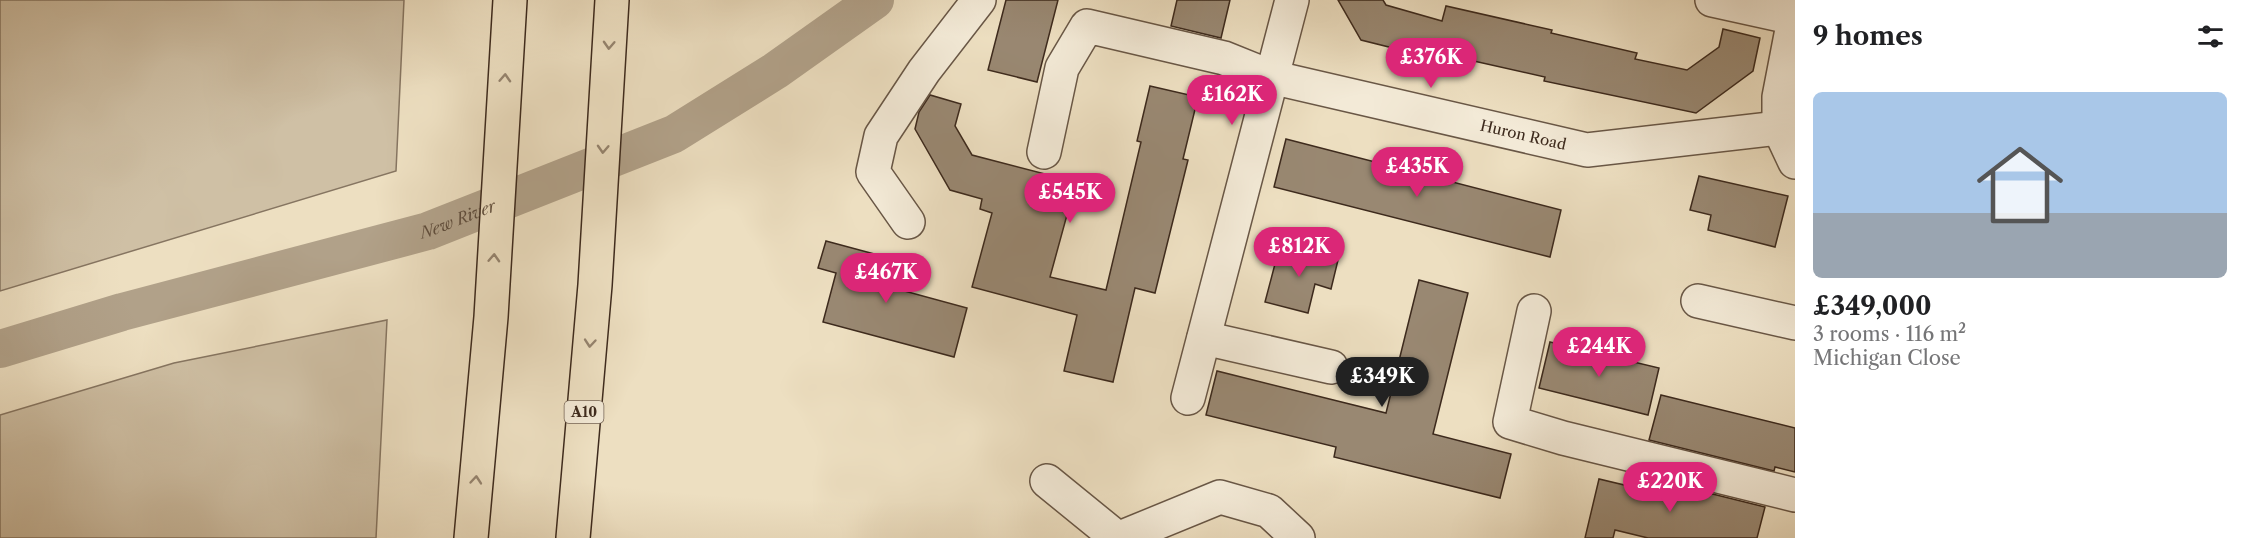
<!DOCTYPE html>
<html lang="en">
<head>
<meta charset="utf-8">
<style>
  body { margin:0; font-family:"Libre Caslon Text",serif; background:#f2f2f2; color:#202124; height:100vh; display:flex; flex-direction:column; font-size:22px; white-space:nowrap }
  * { box-sizing:border-box; margin:0 }
  p { font-size:20px; color:#757577 }
  .icon { flex:none; width:33px; height:33px; fill:none; stroke:currentColor; stroke-width:2; stroke-linecap:round; stroke-linejoin:round }
  .map { position:relative; flex:1; overflow:hidden }
  .side { display:flex; flex-direction:column; background:#fff; width:450px }
  .side>* { flex:none }
  .price { position:absolute; translate:-50% -51px; padding:0 14px; border-radius:21px; background:#db2777; color:#fff; font-size:20px; line-height:39px; filter:drop-shadow(0 2px 3px #0008) }
  .price::after { content:''; position:absolute; left:50%; top:36px; width:18px; height:14px; margin-left:-9px; background:inherit; clip-path:polygon(0 0,100% 0,50% 100%) }
  .price.selected { background:#222; color:#fff }
  ul { padding:0; list-style:none }
  li { display:grid; align-content:center; gap:12px; height:318px; padding:0 18px }
  li+li { border-top:2px solid #e0e0e0 }
  li span { display:grid; place-items:center; height:186px; border-radius:9px; color:#555 }
  li>.icon { margin-inline-start:auto }
  span .icon { width:108px; height:108px; fill:#fffc; stroke-width:1 }
  li b { font-size:26px }
  h2 { display:flex; justify-content:space-between; align-items:center; height:72px; padding:0 18px; font-size:26px }
  main { display:flex; flex:1; min-height:0 }
  .map>svg:first-child { display:block }
  .green { fill:#cfc0a5; stroke:#867561; stroke-width:1.5 }
  .lines { fill:none; stroke-linecap:round; stroke-linejoin:round }
  .canal { stroke:#b1a189; stroke-width:38 }
  .building { fill:#998872; stroke:#3d2a1d; stroke-width:1.5 }
  .minor-casing { stroke:#695746; stroke-width:36 }
  .highway-casing { stroke:#3d2a1d; stroke-width:36 }
  .minor { stroke:#f3ead7; stroke-width:33 }
  .highway { stroke:#eddfc1; stroke-width:33 }
  .oneway { stroke:#95846f }
  .labels { text-anchor:middle; stroke-width:5; stroke-linejoin:round; paint-order:stroke }
  .shield { fill:#f3ead7; stroke:#746455; stroke-width:1.5 }
  .shield-label { font-size:14px; font-weight:bold; fill:#3d2a1d }
  .street-label { font-size:15px; fill:#3d2a1d; stroke:#f3ead7 }
  .water-label { font-size:16px; font-style:italic; fill:#604e3d; stroke:#f3ead7 }
</style>
</head>
<body>
<main>
<div class="map">
<svg width="1795" height="538" viewBox="0 0 1795 538">
  <rect width="100%" height="100%" fill="#eddfc1"/>
  <filter id="stains"><feTurbulence type="fractalNoise" baseFrequency=".00333" numOctaves="4"/><feColorMatrix values="0 0 0 0 .2 0 0 0 0 .09 0 0 0 0 .02 0 0 0 .5 -.17"/></filter>
  <radialGradient id="worn" r=".72"><stop offset=".6" stop-color="#630" stop-opacity="0"/><stop offset="1" stop-color="#630" stop-opacity=".3"/></radialGradient>
  <path class="green" d="M0,0H404L396,171L0,291Z
    M387,320L376,538H0V415L174,363Z"/>
  <g class="lines">
    <path class="canal" id="s1" d="M0,349L122,312L428,231L674,134L775,71L875,0"/>
  </g>
  <path class="building" d="M1006,0H1058L1037,82L988,70Z
    M1177,0H1230L1221,38L1171,26Z
    M1338,0H1383L1386,5L1442,21L1446,6L1552,30L1551,33L1637,53L1635,59L1687,70L1719,47L1723,29L1760,38L1753,71L1696,113L1544,81L1545,77L1398,44L1397,49L1361,40Z
    M1150,86L1198,97L1183,159L1188,160L1155,293L1135,288L1113,382L1064,371L1077,315L972,287L992,213L980,209L982,199L950,190L915,129L919,112L930,95L961,104L955,126L972,155L1076,182L1050,277L1106,290L1141,142L1137,141Z
    M1286,139L1561,210L1550,257L1274,187Z
    M1699,176L1788,196L1775,247L1708,230L1711,215L1690,210Z
    M826,241L893,259L886,286L967,308L954,357L823,322L836,273L818,268Z
    M1280,245L1338,260L1331,289L1315,284L1308,313L1265,302Z
    M1419,280L1468,293L1433,434L1511,454L1500,498L1334,457L1336,447L1206,415L1217,371L1386,413Z
    M1550,342L1659,368L1648,415L1539,388Z
    M1661,395L1795,428V472L1775,467L1774,471L1649,440Z
    M1640,476L1765,507L1757,538H1648L1615,530L1613,538H1585L1599,479L1637,488Z"/>
  <g class="lines">
    <defs>
      <g id="minor">
        <path d="M1712,0L1794,18"/>
        <path d="M1795,14L1779,97V128L1795,162"/>
        <path id="s2" d="M1044,152L1062,68L1087,26L1224,58L1271,77L1587,150L1779,128"/>
        <path d="M908,222L873,172L881,136L924,71L979,0"/>
        <path d="M1698,301L1795,323"/>
        <path d="M1534,311L1510,422L1563,438L1795,495"/>
        <path d="M1204,338L1331,367"/>
        <path d="M1188,398L1292,0"/>
        <path d="M1047,481L1117,538"/>
        <path d="M1120,538L1220,497L1269,511L1298,538"/>
      </g>
      <path id="highway" d="M471,538L491,317L510,0
        M573,538L595,285L612,0"/>
    </defs>
    <use href="#minor" class="minor-casing"/>
    <use href="#highway" class="highway-casing"/>
    <use href="#minor" class="minor"/>
    <use href="#highway" class="highway"/>
  </g>
  <defs><path id="oneway-chevron" d="M-2-3.5L2.5 0L-2 3.5" fill="none" stroke-width="1.6" stroke-linecap="round" stroke-linejoin="round" transform="scale(1.5)"/></defs>
  <g class="oneway">
    <use href="#oneway-chevron" transform="translate(609 45) rotate(93)"/>
    <use href="#oneway-chevron" transform="translate(505 78) rotate(-87)"/>
    <use href="#oneway-chevron" transform="translate(603 149) rotate(93)"/>
    <use href="#oneway-chevron" transform="translate(494 258) rotate(-87)"/>
    <use href="#oneway-chevron" transform="translate(590 343) rotate(95)"/>
    <use href="#oneway-chevron" transform="translate(476 480) rotate(-85)"/>
  </g>
  <g class="labels">
    <rect class="shield" x="564.5" y="401" width="39" height="22" rx="4.5"/>
    <g class="shield-label">
      <text x="584" y="417">A10</text>
    </g>
    <g class="street-label">
      <text dy="5" stroke="none"><textPath href="#s2" startOffset="585">Huron Road</textPath></text>
    </g>
    <g class="water-label">
      <text dy="6" stroke="none"><textPath href="#s1" startOffset="476">New River</textPath></text>
    </g>
  </g>
  <rect width="100%" height="100%" filter="url(#stains)"/>
  <rect width="100%" height="100%" fill="url(#worn)"/>
</svg>
<b class="price" style="left:1431px;top:89px">£376K</b>
<b class="price" style="left:1232px;top:126px">£162K</b>
<b class="price" style="left:1417px;top:198px">£435K</b>
<b class="price" style="left:1070px;top:224px">£545K</b>
<b class="price" style="left:1299px;top:278px">£812K</b>
<b class="price" style="left:886px;top:304px">£467K</b>
<b class="price" style="left:1599px;top:378px">£244K</b>
<b class="price selected" style="left:1382px;top:408px">£349K</b>
<b class="price" style="left:1670px;top:513px">£220K</b>
</div>
<section class="side">
<h2>9 homes<svg class="icon" aria-label="filters" viewBox="0 0 24 24"><path d="M4 7h16M4 17h16"/><circle cx="9" cy="7" r="2"/><circle cx="15" cy="17" r="2"/></svg></h2>
<ul>
<li><span style="background:linear-gradient(#a9c7e8 65%,#9aa5b1 0)"><svg class="icon" aria-label="home" viewBox="0 0 24 24"><path d="M3 11l9-7 9 7M6 9v11h12V9"/></svg></span><div><b>£349,000</b><p>3 rooms · 116 m²</p><p>Michigan Close</p></div></li>
</ul>
</section>
</main>
</body>
</html>
